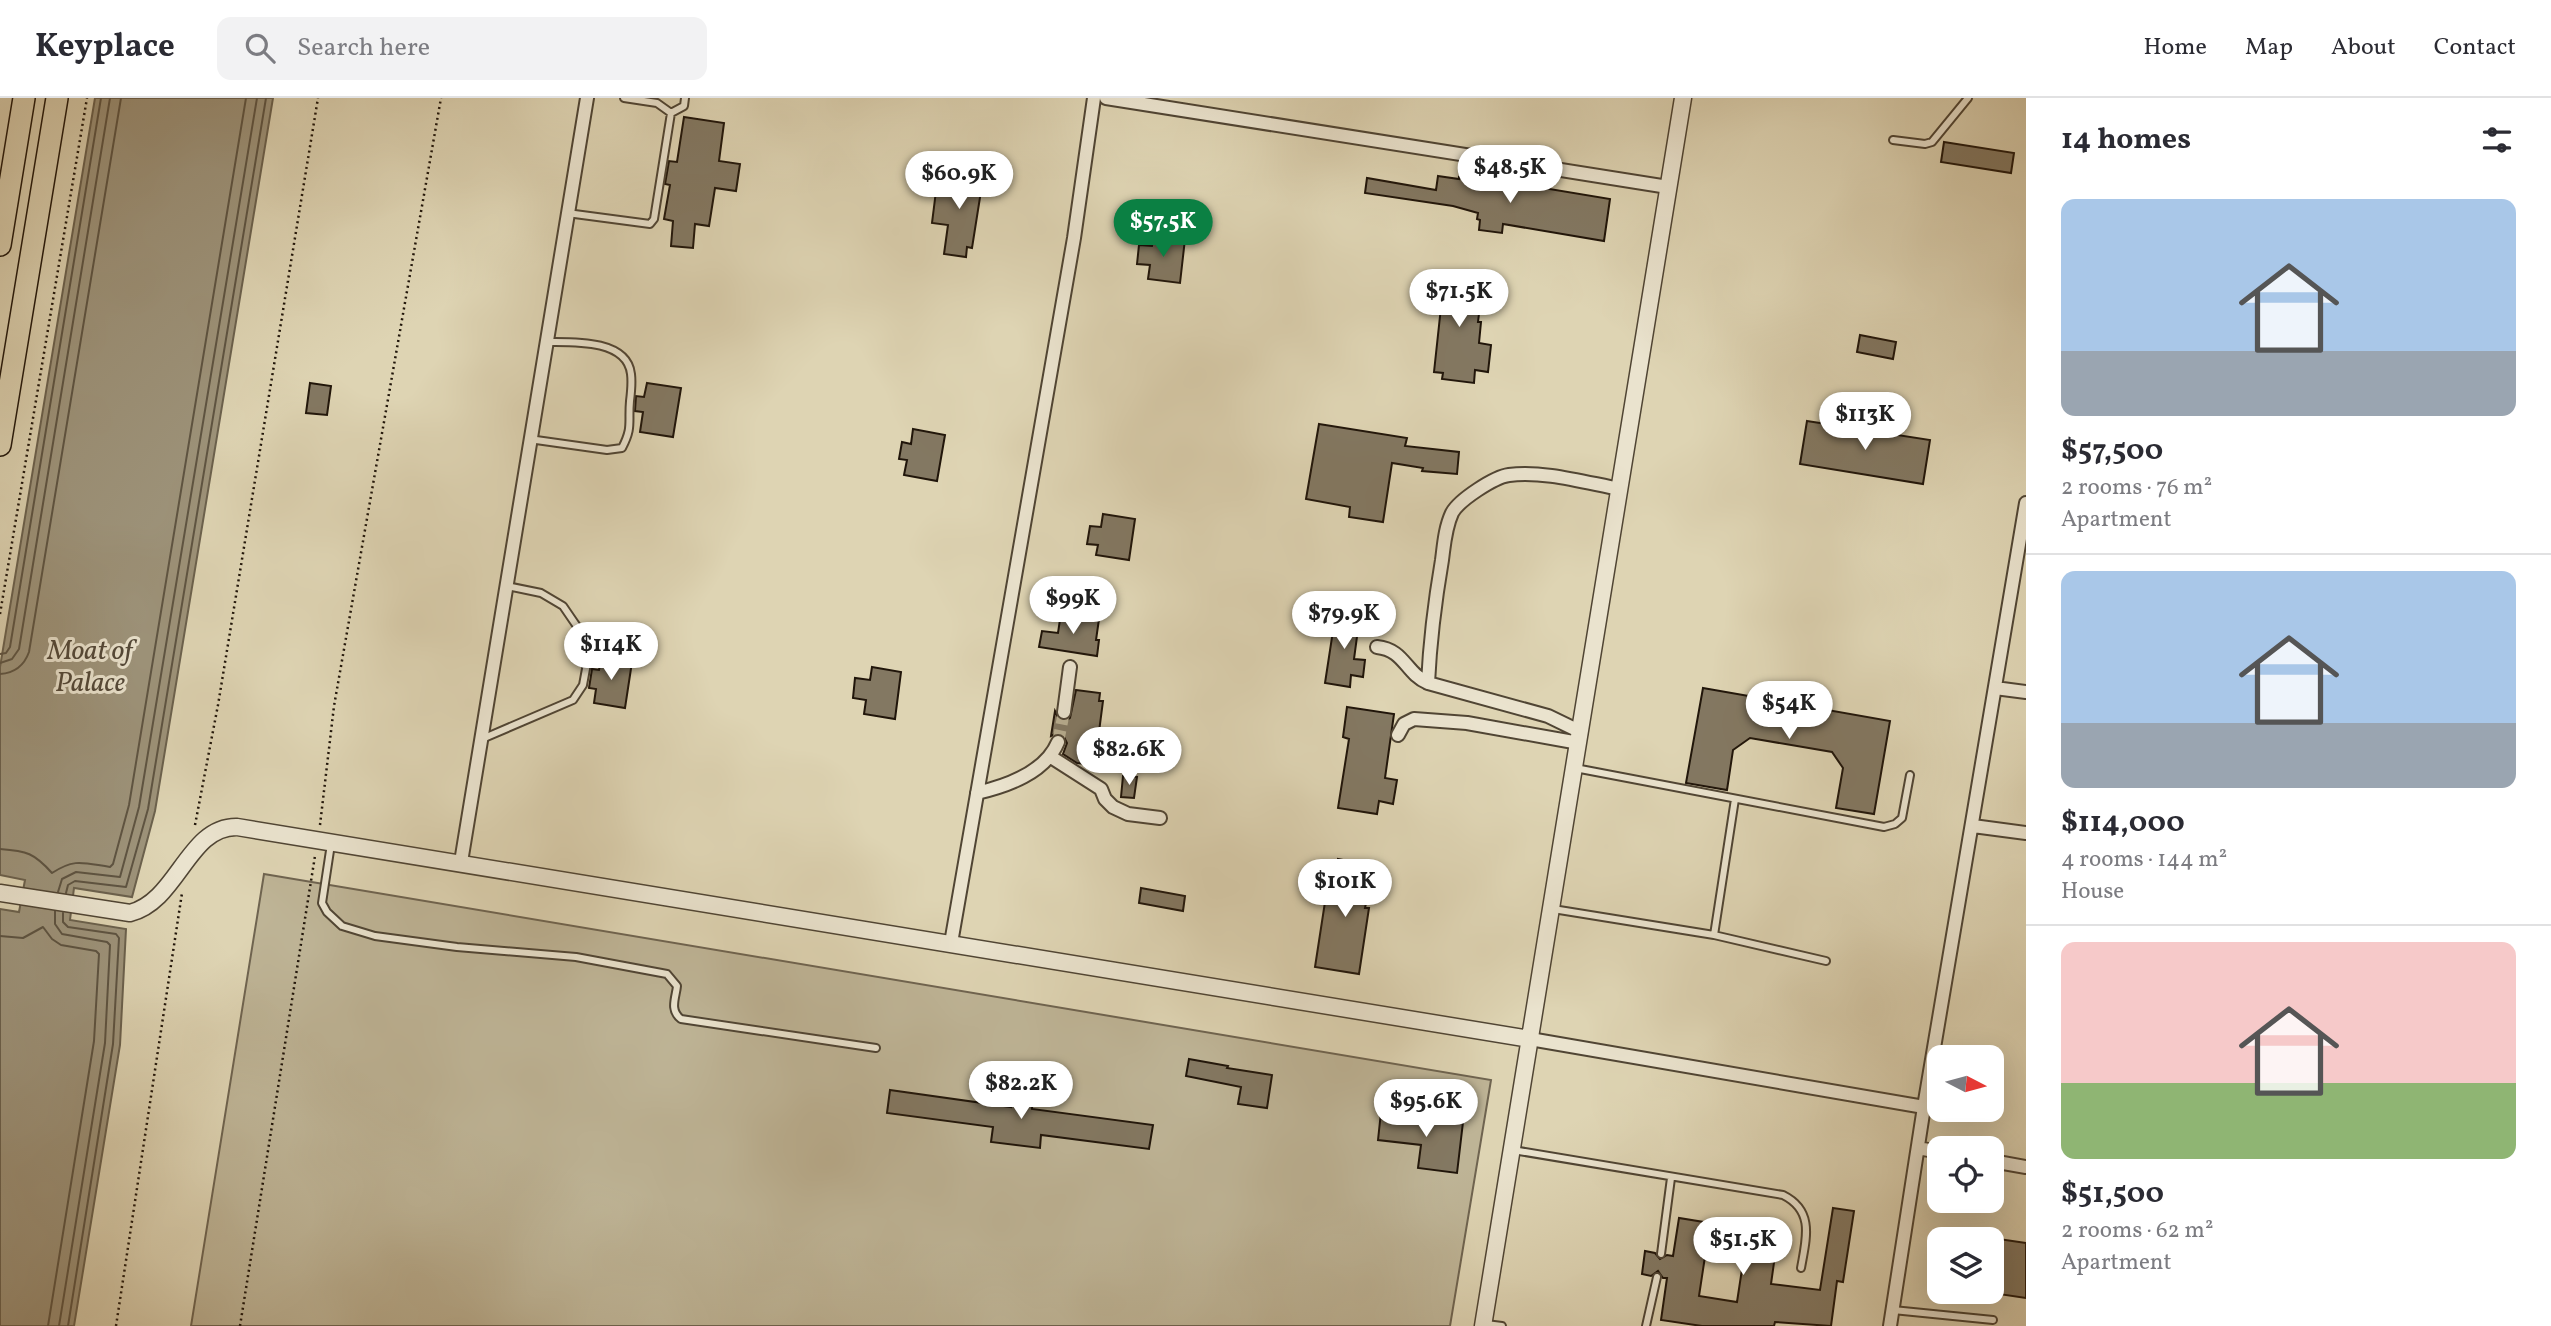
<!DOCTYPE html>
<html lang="en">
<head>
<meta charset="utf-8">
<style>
  body { margin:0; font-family:Vollkorn,serif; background:#f2f2f3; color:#2b2b33; height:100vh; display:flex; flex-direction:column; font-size:26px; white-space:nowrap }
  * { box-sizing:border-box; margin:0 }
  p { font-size:23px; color:#7c7c81 }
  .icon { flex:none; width:38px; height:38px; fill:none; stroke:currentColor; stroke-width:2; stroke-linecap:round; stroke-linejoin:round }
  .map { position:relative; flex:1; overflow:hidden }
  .panel { display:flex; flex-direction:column; background:#fff; width:525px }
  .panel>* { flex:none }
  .needle { width:46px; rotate:96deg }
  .tools { position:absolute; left:1927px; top:947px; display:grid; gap:14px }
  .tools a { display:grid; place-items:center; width:77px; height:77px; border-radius:14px; background:#fff; box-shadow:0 7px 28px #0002; font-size:35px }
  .price { position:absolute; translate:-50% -60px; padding:0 16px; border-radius:24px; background:#fff; color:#222; font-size:23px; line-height:46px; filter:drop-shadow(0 2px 4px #0008) }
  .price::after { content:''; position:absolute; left:50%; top:42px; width:21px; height:16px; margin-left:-10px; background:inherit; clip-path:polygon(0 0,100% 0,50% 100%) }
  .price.on { background:#0b8043; color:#fff }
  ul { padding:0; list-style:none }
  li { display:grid; align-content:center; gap:14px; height:371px; padding:0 35px }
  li+li { border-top:2px solid #e1e1e2 }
  li span { display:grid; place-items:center; height:217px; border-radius:14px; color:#555 }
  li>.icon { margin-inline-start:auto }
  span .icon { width:126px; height:126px; fill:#fffc; stroke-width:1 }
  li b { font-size:30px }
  h2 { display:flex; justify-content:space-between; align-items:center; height:84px; padding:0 35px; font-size:30px }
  header { display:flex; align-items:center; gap:42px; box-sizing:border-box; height:98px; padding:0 35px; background:#fff; border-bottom:2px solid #e1e1e2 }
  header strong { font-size:33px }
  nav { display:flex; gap:38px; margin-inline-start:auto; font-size:24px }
  .search { width:490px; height:63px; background:#f2f2f3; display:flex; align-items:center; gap:18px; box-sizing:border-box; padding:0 24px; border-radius:14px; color:#7c7c81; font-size:26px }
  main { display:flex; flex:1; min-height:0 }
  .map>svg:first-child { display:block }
  .green { fill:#beb496; stroke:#6f6450; stroke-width:2 }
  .water { fill:#9d937a; stroke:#6b614d; stroke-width:2 }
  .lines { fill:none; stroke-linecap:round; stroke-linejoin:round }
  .shore { stroke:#5e5442; stroke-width:2 }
  .building { fill:#837862; stroke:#20150a; stroke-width:2; fill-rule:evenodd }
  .minor-tunnel { stroke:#b8ae91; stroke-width:12; stroke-dasharray:12 6; stroke-linecap:butt }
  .service-casing { stroke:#504534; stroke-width:10 }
  .minor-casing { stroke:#504534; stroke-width:16 }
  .tertiary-casing { stroke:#504534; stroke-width:19 }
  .primary-casing { stroke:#20150a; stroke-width:24 }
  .path { stroke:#20150a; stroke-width:2.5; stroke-dasharray:2 3.5; stroke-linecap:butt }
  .service { stroke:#eae3ce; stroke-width:6 }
  .minor { stroke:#eae3ce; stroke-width:12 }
  .tertiary { stroke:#eae3ce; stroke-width:16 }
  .primary { stroke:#ded4b3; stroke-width:21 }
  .labels { text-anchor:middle; stroke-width:6; stroke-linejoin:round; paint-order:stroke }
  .water-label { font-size:28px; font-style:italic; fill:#524737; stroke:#eae3ce }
</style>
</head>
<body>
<header>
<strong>Keyplace</strong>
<div class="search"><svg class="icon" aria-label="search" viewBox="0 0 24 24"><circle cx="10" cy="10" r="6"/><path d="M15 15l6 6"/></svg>Search here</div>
<nav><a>Home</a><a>Map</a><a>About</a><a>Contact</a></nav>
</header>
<main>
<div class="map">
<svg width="2026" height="1228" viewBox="0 0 2026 1228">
  <rect width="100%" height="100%" fill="#ded4b3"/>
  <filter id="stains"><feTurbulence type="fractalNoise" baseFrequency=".00286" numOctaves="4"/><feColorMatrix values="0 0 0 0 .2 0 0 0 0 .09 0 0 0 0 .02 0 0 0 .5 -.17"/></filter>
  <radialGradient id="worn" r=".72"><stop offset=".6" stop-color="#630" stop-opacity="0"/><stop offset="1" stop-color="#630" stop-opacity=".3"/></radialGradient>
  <path class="green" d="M264,776L1491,982L1450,1228H191Z"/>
  <path class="water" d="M95,0H273L155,713L132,799L74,790L70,822L126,831L120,947L74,1228H0V811L19,814L25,782L0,777V569Z"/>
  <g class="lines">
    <path class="shore" d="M0,556L6,555L10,549L101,0
      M0,565L12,561L19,551L110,0
      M0,576C15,575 24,568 29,554L121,0
      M0,751C27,753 34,755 52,775C75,760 83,765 110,769L113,766L129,707L246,0
      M58,794L62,781L76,774L120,779L139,709L257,0
      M66,795L68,787L75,783L126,789L148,711L266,0
      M55,813V826L62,836L107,844L110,847L105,945L59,1228
      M63,815V824L68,829L116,836L119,840L113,946L68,1228
      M0,838L23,840L43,829L52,841L61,847L96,853L99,856L94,943L48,1228"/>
  </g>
  <path class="building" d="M684,19L724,25L719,63L740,66L736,93L715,90L709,128L695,126L693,150L671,148L673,123L664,121L670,87L665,86L669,63L677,64Z
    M1944,44L2014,55L2011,75L1941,64Z
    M954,69L980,73L978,87H982L978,112L972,150L967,149L966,159L944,156L948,127L932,125L936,93L951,95Z
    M1438,78L1459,81V79L1483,82V80L1610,101L1604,143L1503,126L1502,135L1479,132L1480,122L1477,121L1478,115L1453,108L1365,95L1367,80L1436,92Z
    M1154,138L1185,141L1180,185L1148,181L1150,167L1137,166L1139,147L1152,148Z
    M1432,177L1483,183L1478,224H1481L1479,245L1491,247L1488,274L1475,272L1474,285L1442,281L1443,275L1434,274L1441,209L1429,207Z
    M1860,237L1896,244L1893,261L1857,254Z
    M310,285L331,288L327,317L306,315Z
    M647,285L681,290L673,339L640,334L643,314L635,313L636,298L644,299Z
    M1807,323L1930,342L1923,386L1800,366Z
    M1319,326L1407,340L1405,348L1459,354L1457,376L1422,373L1423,370L1392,365L1383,424L1349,419L1350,409L1306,401Z
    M913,331L945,337L937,383L904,377L907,362L899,361L902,344L911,346Z
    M1103,416L1135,421L1129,462L1096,457L1098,447L1087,446L1090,428L1101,429Z
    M1336,513L1360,516L1354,561L1365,562L1363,579L1351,577L1350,589L1325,585Z
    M1061,515L1099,521L1096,542H1099L1097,558L1039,549L1042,533L1058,535Z
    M602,559L632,564L625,610L594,605L596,591L589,590L592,571L599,572Z
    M872,569L901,574L895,621L864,616L866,602L853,600L855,580L870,582Z
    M1703,590L1890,623L1874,716L1836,710L1843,670L1832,654L1750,640L1733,652L1727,692L1686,685Z
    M1076,592L1100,595L1099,603H1103L1096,657L1088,656L1086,666L1077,665L1063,656L1067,645L1063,637L1057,635L1051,638L1055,613L1059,621L1067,622L1070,620Z
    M1347,609L1394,616L1385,680L1397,682L1393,706L1379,703L1377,716L1338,710L1349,641L1343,639Z
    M1123,678L1137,679L1134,700L1121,699Z
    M1338,761L1374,768L1365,810H1369L1359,876L1315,869L1325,804L1330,805Z
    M1141,790L1185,798L1183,813L1139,805Z
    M1189,961L1228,968L1227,970L1272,977L1267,1010L1238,1006L1241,989L1186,978Z
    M890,992L1011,1009L1013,994L1033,996L1032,1011L1153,1027L1149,1051L1041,1037L1040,1050L991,1044L993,1029L887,1015Z
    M1381,1014L1463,1024L1457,1075L1418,1070L1421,1047L1378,1042Z
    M1833,1110L1854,1113L1843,1184L1837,1183L1831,1228L1775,1224L1774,1228H1702L1661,1222L1667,1180H1663L1658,1173L1651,1178L1642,1176L1645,1153L1655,1155L1660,1161L1667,1157L1673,1158L1679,1120L1778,1136L1771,1186L1820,1192ZM1706,1152L1744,1158L1737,1204L1699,1198Z
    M1992,1140L2026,1145V1200L1992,1195Z"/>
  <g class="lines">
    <path class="minor-tunnel" d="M1058,644L1064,614"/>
    <defs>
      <path id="service" d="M624,0L657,5L671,15
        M1893,42L1925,46L1932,44L1968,0
        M567,115L650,126L654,121L671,15L684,8L685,0
        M529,341L607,352L622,350C633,329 628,325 630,303C631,295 632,284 631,276C627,241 572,244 546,244
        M482,641L573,602L583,587L588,560L587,543L563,508L541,495L507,488
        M1575,670L1884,729L1895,726L1902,720L1910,677
        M331,746L322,805L327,814L342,828L375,838L457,849L576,859L667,876L677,888C676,899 669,912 681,921L876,950
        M1553,811L1714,837L1826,863
        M1714,837L1735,701
        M1513,1052L1783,1097C1815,1113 1806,1141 1801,1170
        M1661,1156L1671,1080
        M1893,1212L1993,1222
        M1486,1226L1502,1228
        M1646,1228L1657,1179"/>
      <path id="minor" d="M1106,0L1668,89
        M1377,549C1405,552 1405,575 1428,585
        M1995,590L2026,594
        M1064,614L1070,569
        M1581,634L1548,618L1428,585C1430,543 1435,503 1442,462C1444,447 1445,430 1452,415C1459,402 1494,379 1509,377C1542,372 1587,385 1620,391
        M1398,637L1404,626L1414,621L1467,625L1579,645
        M1051,659L1101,691L1105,701L1113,709L1128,716L1160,720
        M977,695C1007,688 1045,675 1058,644
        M1973,728L2026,735
        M461,764C504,509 543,254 587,0
        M951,845L1074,140L1094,0
        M1530,941L1924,1009
        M1918,1050L1939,1054
        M1992,1063L2026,1069
        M1890,1228L1924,1009L2026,405"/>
      <path id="tertiary" d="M0,795L130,815C178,803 188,728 237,729L1530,941
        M1483,1228L1683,0"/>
      <path id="primary" d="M0,147L24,0
        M0,347L57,0"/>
    </defs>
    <use href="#service" class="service-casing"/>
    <use href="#minor" class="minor-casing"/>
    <use href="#tertiary" class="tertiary-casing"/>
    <use href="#primary" class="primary-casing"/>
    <path class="path" d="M0,516L87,0
      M195,727L218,607L318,0
      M320,727L334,608L441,0
      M116,1228L182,795
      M240,1228L315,758"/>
    <use href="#service" class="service"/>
    <use href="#minor" class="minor"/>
    <use href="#tertiary" class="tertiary"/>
    <use href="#primary" class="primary"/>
  </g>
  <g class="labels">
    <g class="water-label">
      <text x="90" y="561">Moat of<tspan x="90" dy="32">Palace</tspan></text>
    </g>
  </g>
  <rect width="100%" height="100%" filter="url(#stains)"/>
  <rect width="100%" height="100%" fill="url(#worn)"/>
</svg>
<div class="tools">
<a><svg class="needle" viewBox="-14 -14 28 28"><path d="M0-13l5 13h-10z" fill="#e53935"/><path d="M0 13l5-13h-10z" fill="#7c7c81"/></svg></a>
<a><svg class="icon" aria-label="locate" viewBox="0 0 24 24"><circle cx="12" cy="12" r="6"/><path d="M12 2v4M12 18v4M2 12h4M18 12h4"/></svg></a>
<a><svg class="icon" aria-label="layers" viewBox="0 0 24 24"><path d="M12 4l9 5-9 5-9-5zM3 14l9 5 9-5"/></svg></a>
</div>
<b class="price" style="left:1510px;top:107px">$48.5K</b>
<b class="price" style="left:959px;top:113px">$60.9K</b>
<b class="price on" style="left:1163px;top:161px">$57.5K</b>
<b class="price" style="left:1459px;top:231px">$71.5K</b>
<b class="price" style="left:1865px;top:354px">$113K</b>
<b class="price" style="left:1073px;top:538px">$99K</b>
<b class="price" style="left:1344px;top:553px">$79.9K</b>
<b class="price" style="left:611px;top:584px">$114K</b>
<b class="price" style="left:1789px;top:643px">$54K</b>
<b class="price" style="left:1129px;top:689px">$82.6K</b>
<b class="price" style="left:1345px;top:821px">$101K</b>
<b class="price" style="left:1021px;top:1023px">$82.2K</b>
<b class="price" style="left:1426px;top:1041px">$95.6K</b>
<b class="price" style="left:1743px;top:1179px">$51.5K</b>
</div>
<section class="panel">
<h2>14 homes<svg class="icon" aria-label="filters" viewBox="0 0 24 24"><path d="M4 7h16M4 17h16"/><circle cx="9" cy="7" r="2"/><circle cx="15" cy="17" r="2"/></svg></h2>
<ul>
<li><span style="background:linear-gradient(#a9c7e8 70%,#9aa5b1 0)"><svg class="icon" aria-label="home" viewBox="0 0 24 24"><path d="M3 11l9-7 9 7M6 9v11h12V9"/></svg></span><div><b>$57,500</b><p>2 rooms · 76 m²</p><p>Apartment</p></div></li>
<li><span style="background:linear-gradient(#a9c7e8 70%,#9aa5b1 0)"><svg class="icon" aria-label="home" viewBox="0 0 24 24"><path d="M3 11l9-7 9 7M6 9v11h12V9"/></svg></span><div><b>$114,000</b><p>4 rooms · 144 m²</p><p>House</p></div></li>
<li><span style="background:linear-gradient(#f6c9c9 65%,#8fb573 0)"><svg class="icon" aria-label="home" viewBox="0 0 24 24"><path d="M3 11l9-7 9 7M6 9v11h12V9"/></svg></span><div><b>$51,500</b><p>2 rooms · 62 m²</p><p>Apartment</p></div></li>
</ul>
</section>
</main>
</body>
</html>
